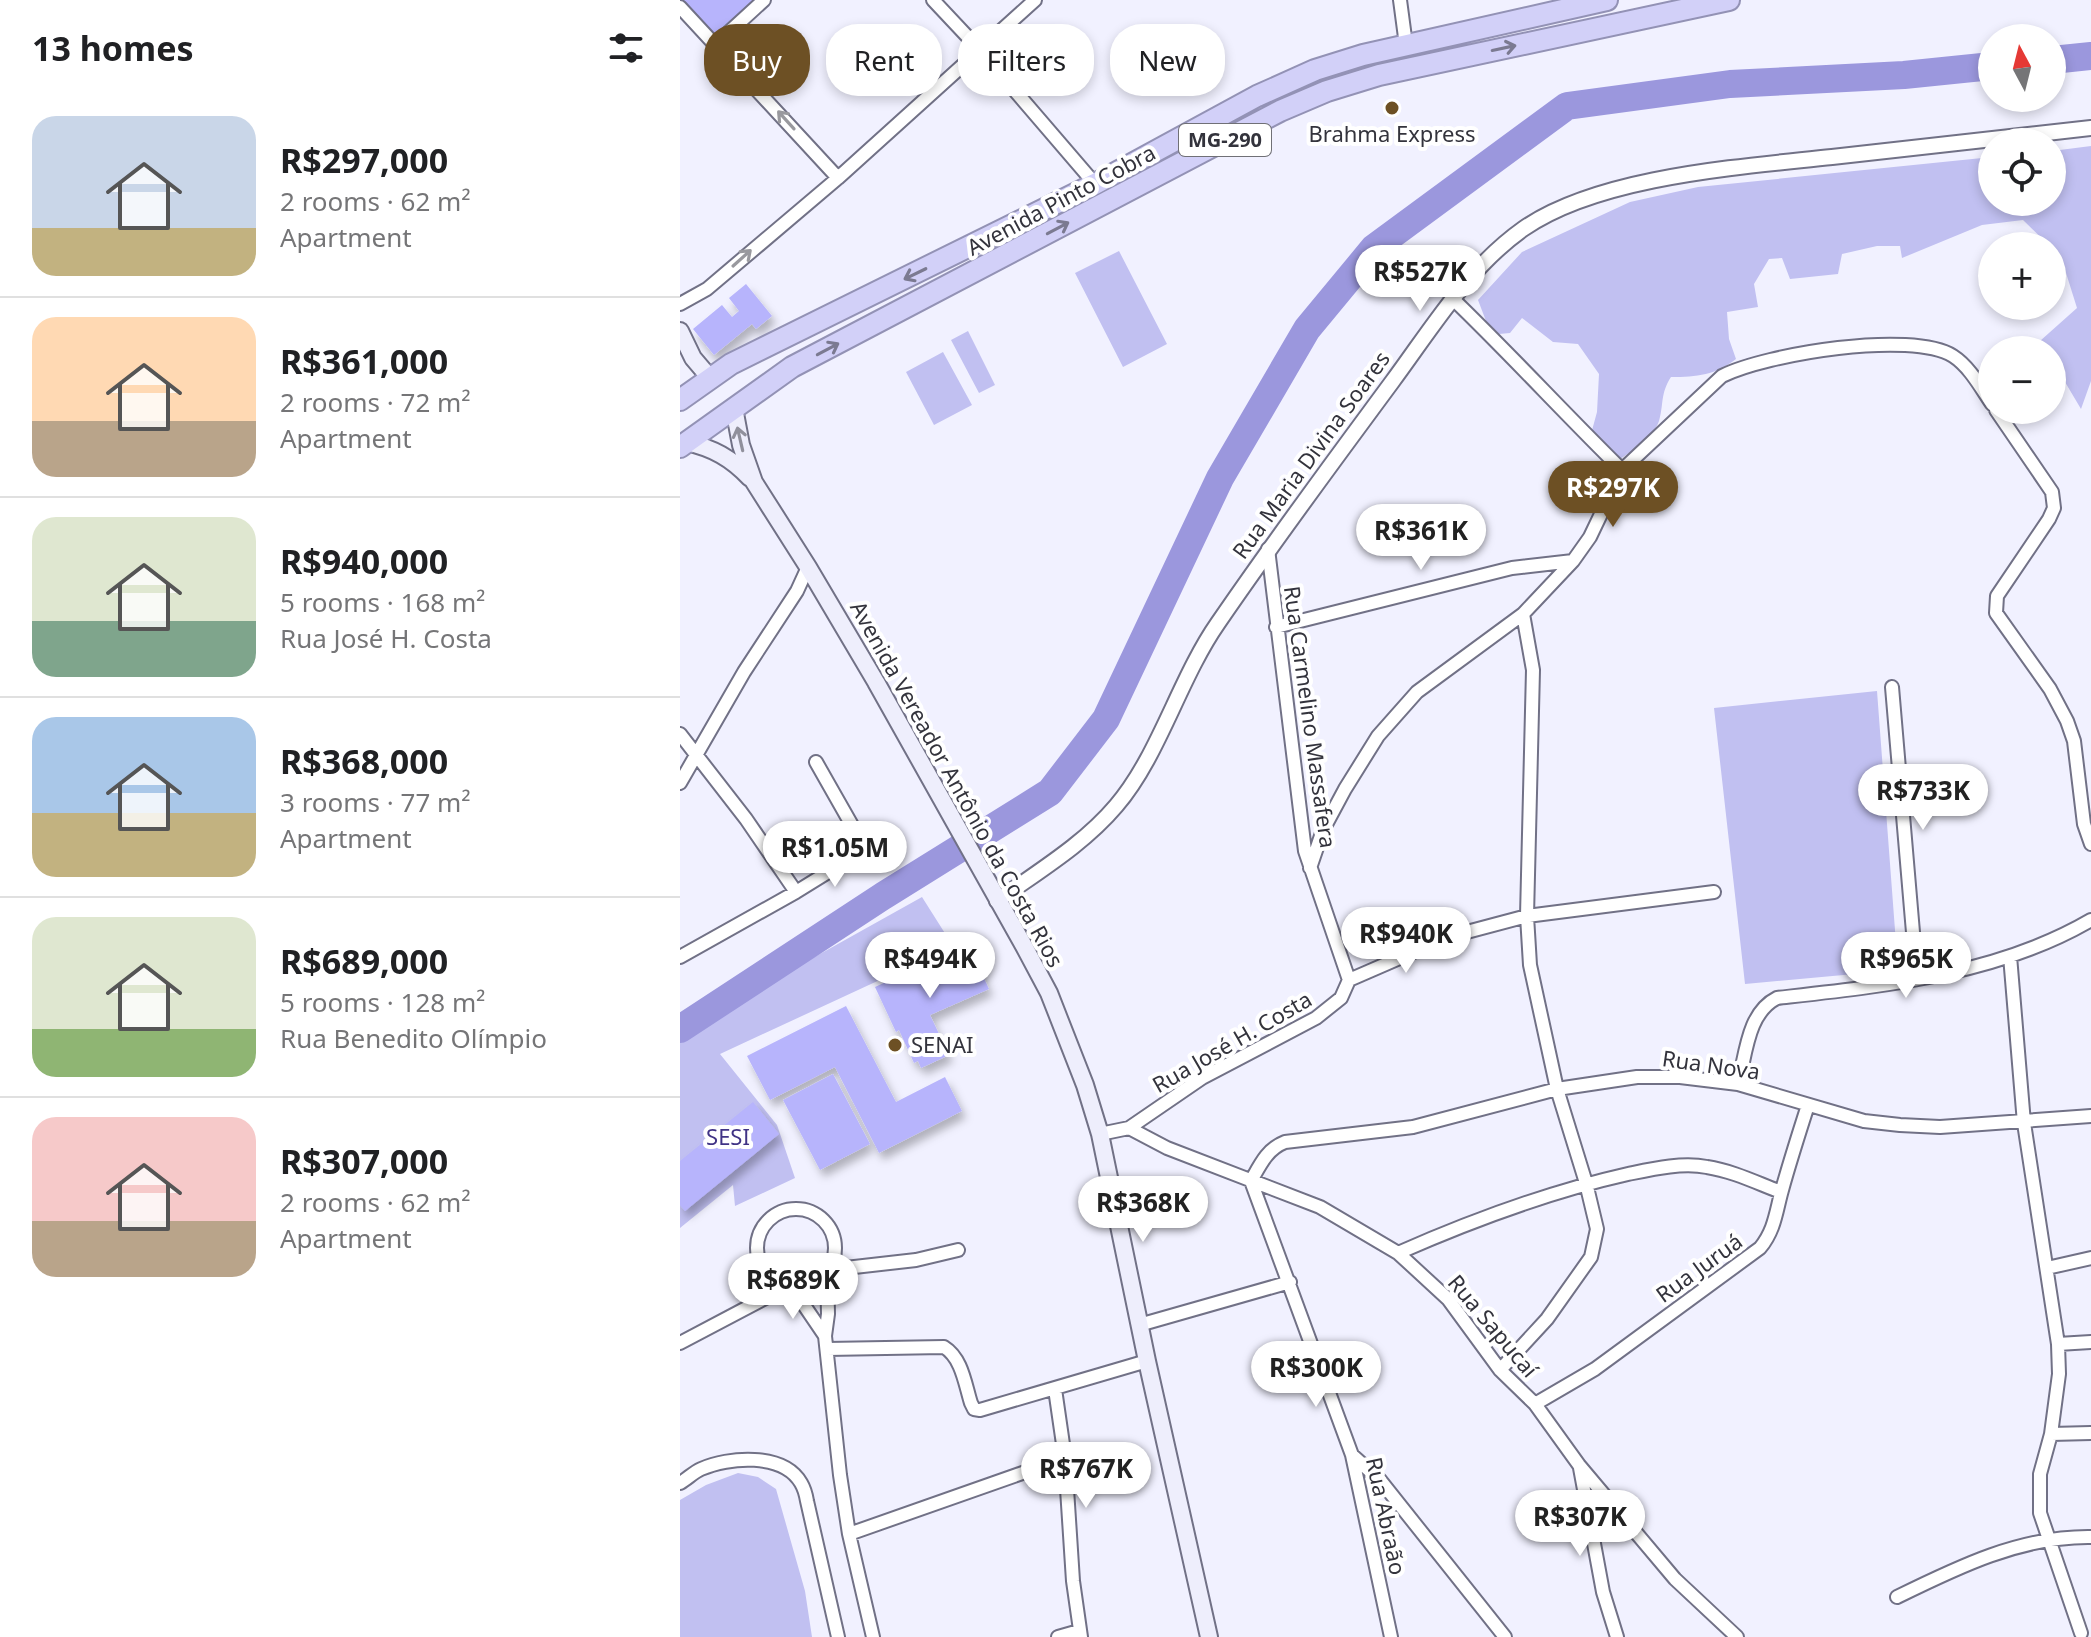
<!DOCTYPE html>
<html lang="en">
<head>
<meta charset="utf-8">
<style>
  body { margin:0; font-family:"Noto Sans",sans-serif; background:#f2f2f2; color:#202124; height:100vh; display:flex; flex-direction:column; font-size:30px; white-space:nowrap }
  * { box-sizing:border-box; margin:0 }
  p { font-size:26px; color:#757577 }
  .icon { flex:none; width:44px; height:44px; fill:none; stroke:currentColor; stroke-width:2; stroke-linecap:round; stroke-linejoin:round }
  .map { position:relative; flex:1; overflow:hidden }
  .panel { display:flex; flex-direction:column; background:#fff; width:680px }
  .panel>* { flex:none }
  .guide { position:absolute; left:24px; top:24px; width:760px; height:72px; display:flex; gap:16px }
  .needle { width:52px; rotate:353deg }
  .controls { position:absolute; left:1298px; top:24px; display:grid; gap:16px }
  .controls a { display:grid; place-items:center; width:88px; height:88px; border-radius:50%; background:#fff; box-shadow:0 4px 12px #0003; font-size:40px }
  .price { position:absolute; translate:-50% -68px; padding:0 18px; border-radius:28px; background:#fff; color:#222; font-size:26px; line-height:52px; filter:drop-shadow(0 2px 4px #0008) }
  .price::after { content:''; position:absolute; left:50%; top:48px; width:24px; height:18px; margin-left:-12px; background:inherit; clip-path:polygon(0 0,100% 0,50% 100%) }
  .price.on { background:#6d5024; color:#fff }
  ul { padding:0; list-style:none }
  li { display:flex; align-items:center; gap:24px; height:200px; padding:0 32px }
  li+li { border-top:2px solid #e0e0e0 }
  li span { display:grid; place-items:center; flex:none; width:224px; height:160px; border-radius:24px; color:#555 }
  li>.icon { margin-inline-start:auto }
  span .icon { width:96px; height:96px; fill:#fffc; stroke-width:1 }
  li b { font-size:34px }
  h2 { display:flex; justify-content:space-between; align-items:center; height:96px; padding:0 32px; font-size:34px }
  .pill { padding:0 28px; border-radius:32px; background:#fff; box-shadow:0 4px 12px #0003; font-size:28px; line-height:72px }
  .pill.on { background:#6d5024; color:#fff }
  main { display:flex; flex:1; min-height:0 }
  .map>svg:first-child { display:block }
  .green { fill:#c1c0f1 }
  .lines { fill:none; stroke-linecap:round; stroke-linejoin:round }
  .river { stroke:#9b97dd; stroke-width:28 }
  .building { fill:#b7b4fc; filter:url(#shadow) }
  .minor-casing { stroke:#717186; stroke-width:16 }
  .tertiary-casing { stroke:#717186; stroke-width:18 }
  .secondary-casing { stroke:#717186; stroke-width:20 }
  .trunk-casing { stroke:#9392b5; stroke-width:24 }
  .minor { stroke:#fff; stroke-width:12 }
  .tertiary { stroke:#fff; stroke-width:14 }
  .secondary { stroke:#eeeefc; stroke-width:16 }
  .trunk { stroke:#d2d0f8; stroke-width:20 }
  .oneway { stroke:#7b7a91 }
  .oneway2 { stroke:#99999e }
  .oneway3 { stroke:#90909c }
  .poi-dot { fill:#6d5024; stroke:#fff; stroke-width:3 }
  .labels { text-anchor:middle; stroke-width:8; stroke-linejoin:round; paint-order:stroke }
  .shield { fill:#fff; stroke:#707076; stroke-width:2 }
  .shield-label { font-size:20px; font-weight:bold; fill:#33333c }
  .poi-label { font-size:22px; fill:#33333c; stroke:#fff }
  .street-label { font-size:22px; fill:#33333c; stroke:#fff }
  .park-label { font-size:22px; fill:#403385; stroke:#fff }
</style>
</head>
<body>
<main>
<section class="panel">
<h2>13 homes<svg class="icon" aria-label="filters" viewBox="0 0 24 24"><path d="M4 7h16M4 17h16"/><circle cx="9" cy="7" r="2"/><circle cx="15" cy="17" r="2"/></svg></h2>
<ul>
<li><span style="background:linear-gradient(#c9d6e8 70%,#c2b280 0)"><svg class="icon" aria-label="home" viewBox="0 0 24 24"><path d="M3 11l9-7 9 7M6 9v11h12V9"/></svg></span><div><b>R$297,000</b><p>2 rooms · 62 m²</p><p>Apartment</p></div></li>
<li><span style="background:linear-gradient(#ffd9b3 65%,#b9a48a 0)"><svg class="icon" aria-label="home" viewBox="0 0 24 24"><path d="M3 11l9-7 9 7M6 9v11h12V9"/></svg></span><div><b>R$361,000</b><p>2 rooms · 72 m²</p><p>Apartment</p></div></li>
<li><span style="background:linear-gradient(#dfe7d0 65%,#7fa58c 0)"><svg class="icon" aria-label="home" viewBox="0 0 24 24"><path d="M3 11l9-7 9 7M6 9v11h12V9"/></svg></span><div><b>R$940,000</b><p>5 rooms · 168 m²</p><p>Rua José H. Costa</p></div></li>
<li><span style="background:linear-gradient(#a9c7e8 60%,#c2b280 0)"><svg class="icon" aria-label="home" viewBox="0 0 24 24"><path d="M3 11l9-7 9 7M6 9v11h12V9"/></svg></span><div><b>R$368,000</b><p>3 rooms · 77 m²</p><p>Apartment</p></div></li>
<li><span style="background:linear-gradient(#dfe7d0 70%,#8fb573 0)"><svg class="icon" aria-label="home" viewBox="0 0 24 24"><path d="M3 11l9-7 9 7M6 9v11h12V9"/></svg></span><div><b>R$689,000</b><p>5 rooms · 128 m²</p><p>Rua Benedito Olímpio</p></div></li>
<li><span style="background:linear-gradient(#f6c9c9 65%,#b9a48a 0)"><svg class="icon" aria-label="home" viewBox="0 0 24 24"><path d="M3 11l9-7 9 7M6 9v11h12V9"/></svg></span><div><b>R$307,000</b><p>2 rooms · 62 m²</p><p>Apartment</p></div></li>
</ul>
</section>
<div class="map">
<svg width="1411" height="1637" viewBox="0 0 1411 1637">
  <defs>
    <filter id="shadow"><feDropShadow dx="4" dy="7" stdDeviation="4" flood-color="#0004"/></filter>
  </defs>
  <rect width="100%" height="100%" fill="#f1f1ff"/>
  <path class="green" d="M1411,146V381L1401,409L1372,360V350H1366L1360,341L1397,308L1381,257L1343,220L1302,225L1222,258L1220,246H1197L1162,254L1158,274L1110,279L1102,258L1089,259L1074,284L1078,307L1047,312L1049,339L1056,359C1036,375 1017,377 991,377C980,394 984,404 979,421C973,438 950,452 936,462L911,434L917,412L919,374L898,344L873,342L842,318L830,333L819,334L806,321L798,300L842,252L950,202L1018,187L1312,157V202H1372V151Z
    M439,251L487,344L443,367L395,273Z
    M288,331L315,385L299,393L271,340Z
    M263,352L292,405L254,425L226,372Z
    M1197,691L1218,970L1065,984L1034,708Z
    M242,897L273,946L40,1054L97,1125L115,1178L55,1206L53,1185L0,1228V1042L88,983Z
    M58,1473L78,1477L96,1489L125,1591L132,1637H0V1500L26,1485Z"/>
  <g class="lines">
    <path class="river" d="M1372,60L1411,56
      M0,1029L203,896L370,792L426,719L540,478L627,329L694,248L887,106L1050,84L1224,75L1312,66"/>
  </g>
  <path class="building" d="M2,0H76L36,37Z
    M66,284L92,316L76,329L72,324L34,355L13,329L42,305L52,317L59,311L49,298Z
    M288,944L309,989L250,1015L269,1055L241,1068L238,1061L234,1063L219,1030L216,1032L195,987Z
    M166,1006L216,1102L265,1077L282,1111L199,1153L155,1067L90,1100L67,1056Z
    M153,1074L190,1144L140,1170L103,1100Z
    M73,1102L99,1134L5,1211L0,1205V1161Z"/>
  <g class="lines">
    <defs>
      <path id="minor" d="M253,0L300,50L415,184
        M720,0L726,45
        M0,7L158,178
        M36,44L84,0
        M773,299C831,355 885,414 942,470
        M0,304L27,289L158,178L355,0
        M1316,410L1372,492L1374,508L1369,519L1317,596L1316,613L1370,689L1387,721L1394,741L1404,824L1411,844
        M588,549L625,851L669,980
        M596,627L832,568L893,561
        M1212,687L1237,979
        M0,734L66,819L116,892
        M0,783L64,672L117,591L128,567
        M630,868L643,830L665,789L698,736L737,692L843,614L893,561L910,537L942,470L1042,376C1086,354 1231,330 1273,356C1290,367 1301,388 1312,404
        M1330,956L1344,1123L1378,1344L1379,1374L1371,1434L1360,1474V1513L1401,1633
        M0,957L116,892L171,858L180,849L178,836L136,762
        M1058,1084C1066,1055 1067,1013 1097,998C1203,986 1317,975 1411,920
        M449,1128L522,1078L636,1018L661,998L669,980L768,937L847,916L1034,892
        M420,1134L449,1128L487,1148L640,1207L718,1253L768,1299L820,1370L855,1404L899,1465L995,1579L1057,1637
        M77 1248a39 39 0 1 1 78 0a39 39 0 1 1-78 0Z
        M718,1253C793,1220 868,1192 948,1174C972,1169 1002,1162 1027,1167C1053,1171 1077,1183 1101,1192
        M1367,1268L1411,1258
        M148,1270L236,1260L278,1250
        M147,1271L148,1314L145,1336L160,1475L169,1534L193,1637
        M111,1286L145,1336
        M459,1325L610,1282
        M0,1343L108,1286
        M1378,1344L1411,1342
        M147,1349L264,1347C282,1358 285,1384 291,1403L294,1409L300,1410L467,1361
        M820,1370L867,1319L911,1257L917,1229L906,1183L877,1089L850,965L847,916L853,670L843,614
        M375,1389L385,1458L393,1581L401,1637
        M855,1404L915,1369L1080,1248C1095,1230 1096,1211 1102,1190C1110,1161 1119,1133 1128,1105
        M1371,1434L1411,1433
        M672,1455L700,1480L825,1637
        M900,1468L923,1592L937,1637
        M0,1483C7,1479 14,1472 21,1469C48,1457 103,1452 121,1483C124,1488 126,1495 127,1501L158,1637
        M169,1534L385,1458
        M1217,1597C1278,1567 1341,1536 1411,1537
        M378,1637L399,1631
        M711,1637L672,1455L571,1181C580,1165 587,1149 605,1142L733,1127L877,1089L957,1077H1000L1058,1084L1184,1121L1220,1125L1260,1127L1411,1116"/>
      <path id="tertiary" d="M317,901C357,872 403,845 436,806C479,756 499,679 538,623C594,541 653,462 712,382C752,328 788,268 843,229C919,176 1061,167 1152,157C1238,147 1325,138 1411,128"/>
      <path id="secondary" d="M0,331L13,358L30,378
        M54,408L61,445L74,482L128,567L196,682L344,946L369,993L405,1085L420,1134L467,1361L529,1637
        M6,442C33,448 51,458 70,478"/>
      <path id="trunk" d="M0,400L51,364L415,184L577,96L635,70L683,55L927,0
        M0,447L112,367L600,111L647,91L699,75L1049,0"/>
    </defs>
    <use href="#minor" class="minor-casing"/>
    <use href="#tertiary" class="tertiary-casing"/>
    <use href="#secondary" class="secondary-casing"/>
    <use href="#trunk" class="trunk-casing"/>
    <use href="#minor" class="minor"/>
    <use href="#tertiary" class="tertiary"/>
    <use href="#secondary" class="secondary"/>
    <use href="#trunk" class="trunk"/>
  </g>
  <defs><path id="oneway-shaft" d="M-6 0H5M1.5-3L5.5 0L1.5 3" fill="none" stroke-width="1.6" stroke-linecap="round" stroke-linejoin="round" transform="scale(2)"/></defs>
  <g class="oneway">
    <use href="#oneway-shaft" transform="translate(824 48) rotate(-12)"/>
    <use href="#oneway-shaft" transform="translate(378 228) rotate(-28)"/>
    <use href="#oneway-shaft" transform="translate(235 274) rotate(154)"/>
    <use href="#oneway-shaft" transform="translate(148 349) rotate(-28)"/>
  </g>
  <g class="oneway2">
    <use href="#oneway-shaft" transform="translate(106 120) rotate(-132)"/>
    <use href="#oneway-shaft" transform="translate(62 258) rotate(-42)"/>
  </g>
  <use class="oneway3" href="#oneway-shaft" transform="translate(60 439) rotate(-103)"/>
  <g class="poi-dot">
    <circle cx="712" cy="108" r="8"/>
    <circle cx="215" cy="1045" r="8"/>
  </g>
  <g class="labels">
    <rect class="shield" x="499" y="124" width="92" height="32" rx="6"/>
    <g class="shield-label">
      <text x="545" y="147">MG-290</text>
    </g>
    <g class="poi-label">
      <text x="712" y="142">Brahma Express</text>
      <text x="231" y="1053" text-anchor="start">SENAI</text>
    </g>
    <g class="street-label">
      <text transform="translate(381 200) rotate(-28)" y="8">Avenida Pinto Cobra</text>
      <text transform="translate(631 455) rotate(-54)" y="8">Rua Maria Divina Soares</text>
      <text transform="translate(630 717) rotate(82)" y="8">Rua Carmelino Massafera</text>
      <text transform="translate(277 784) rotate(61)" y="8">Avenida Vereador Antônio da Costa Rios</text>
      <text transform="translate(552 1042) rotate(-30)" y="8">Rua José H. Costa</text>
      <text transform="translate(1031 1065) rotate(8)" y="8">Rua Nova</text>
      <text transform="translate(1019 1268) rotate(-36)" y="8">Rua Juruá</text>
      <text transform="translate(813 1326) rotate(50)" y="8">Rua Sapucaí</text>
      <text transform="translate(706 1516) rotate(78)" y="8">Rua Abraão</text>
    </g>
    <g class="park-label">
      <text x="48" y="1145">SESI</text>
    </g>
  </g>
</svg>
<div class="controls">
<a><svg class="needle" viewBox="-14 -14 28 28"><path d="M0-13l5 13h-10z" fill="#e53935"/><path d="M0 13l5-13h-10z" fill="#757577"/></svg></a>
<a><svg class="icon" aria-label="locate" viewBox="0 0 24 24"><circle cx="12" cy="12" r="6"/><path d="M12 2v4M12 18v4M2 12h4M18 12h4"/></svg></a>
<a>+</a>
<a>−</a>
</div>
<b class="price" style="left:740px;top:313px">R$527K</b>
<b class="price on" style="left:933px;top:529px">R$297K</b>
<b class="price" style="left:741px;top:572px">R$361K</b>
<b class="price" style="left:1243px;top:832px">R$733K</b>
<b class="price" style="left:155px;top:889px">R$1.05M</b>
<b class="price" style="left:726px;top:975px">R$940K</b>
<b class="price" style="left:250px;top:1000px">R$494K</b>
<b class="price" style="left:1226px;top:1000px">R$965K</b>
<b class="price" style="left:463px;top:1244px">R$368K</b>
<b class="price" style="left:113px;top:1321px">R$689K</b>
<b class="price" style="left:636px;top:1409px">R$300K</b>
<b class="price" style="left:406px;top:1510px">R$767K</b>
<b class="price" style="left:900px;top:1558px">R$307K</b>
<div class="guide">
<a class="pill on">Buy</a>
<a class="pill">Rent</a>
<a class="pill">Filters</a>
<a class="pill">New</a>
</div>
</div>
</main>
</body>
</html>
